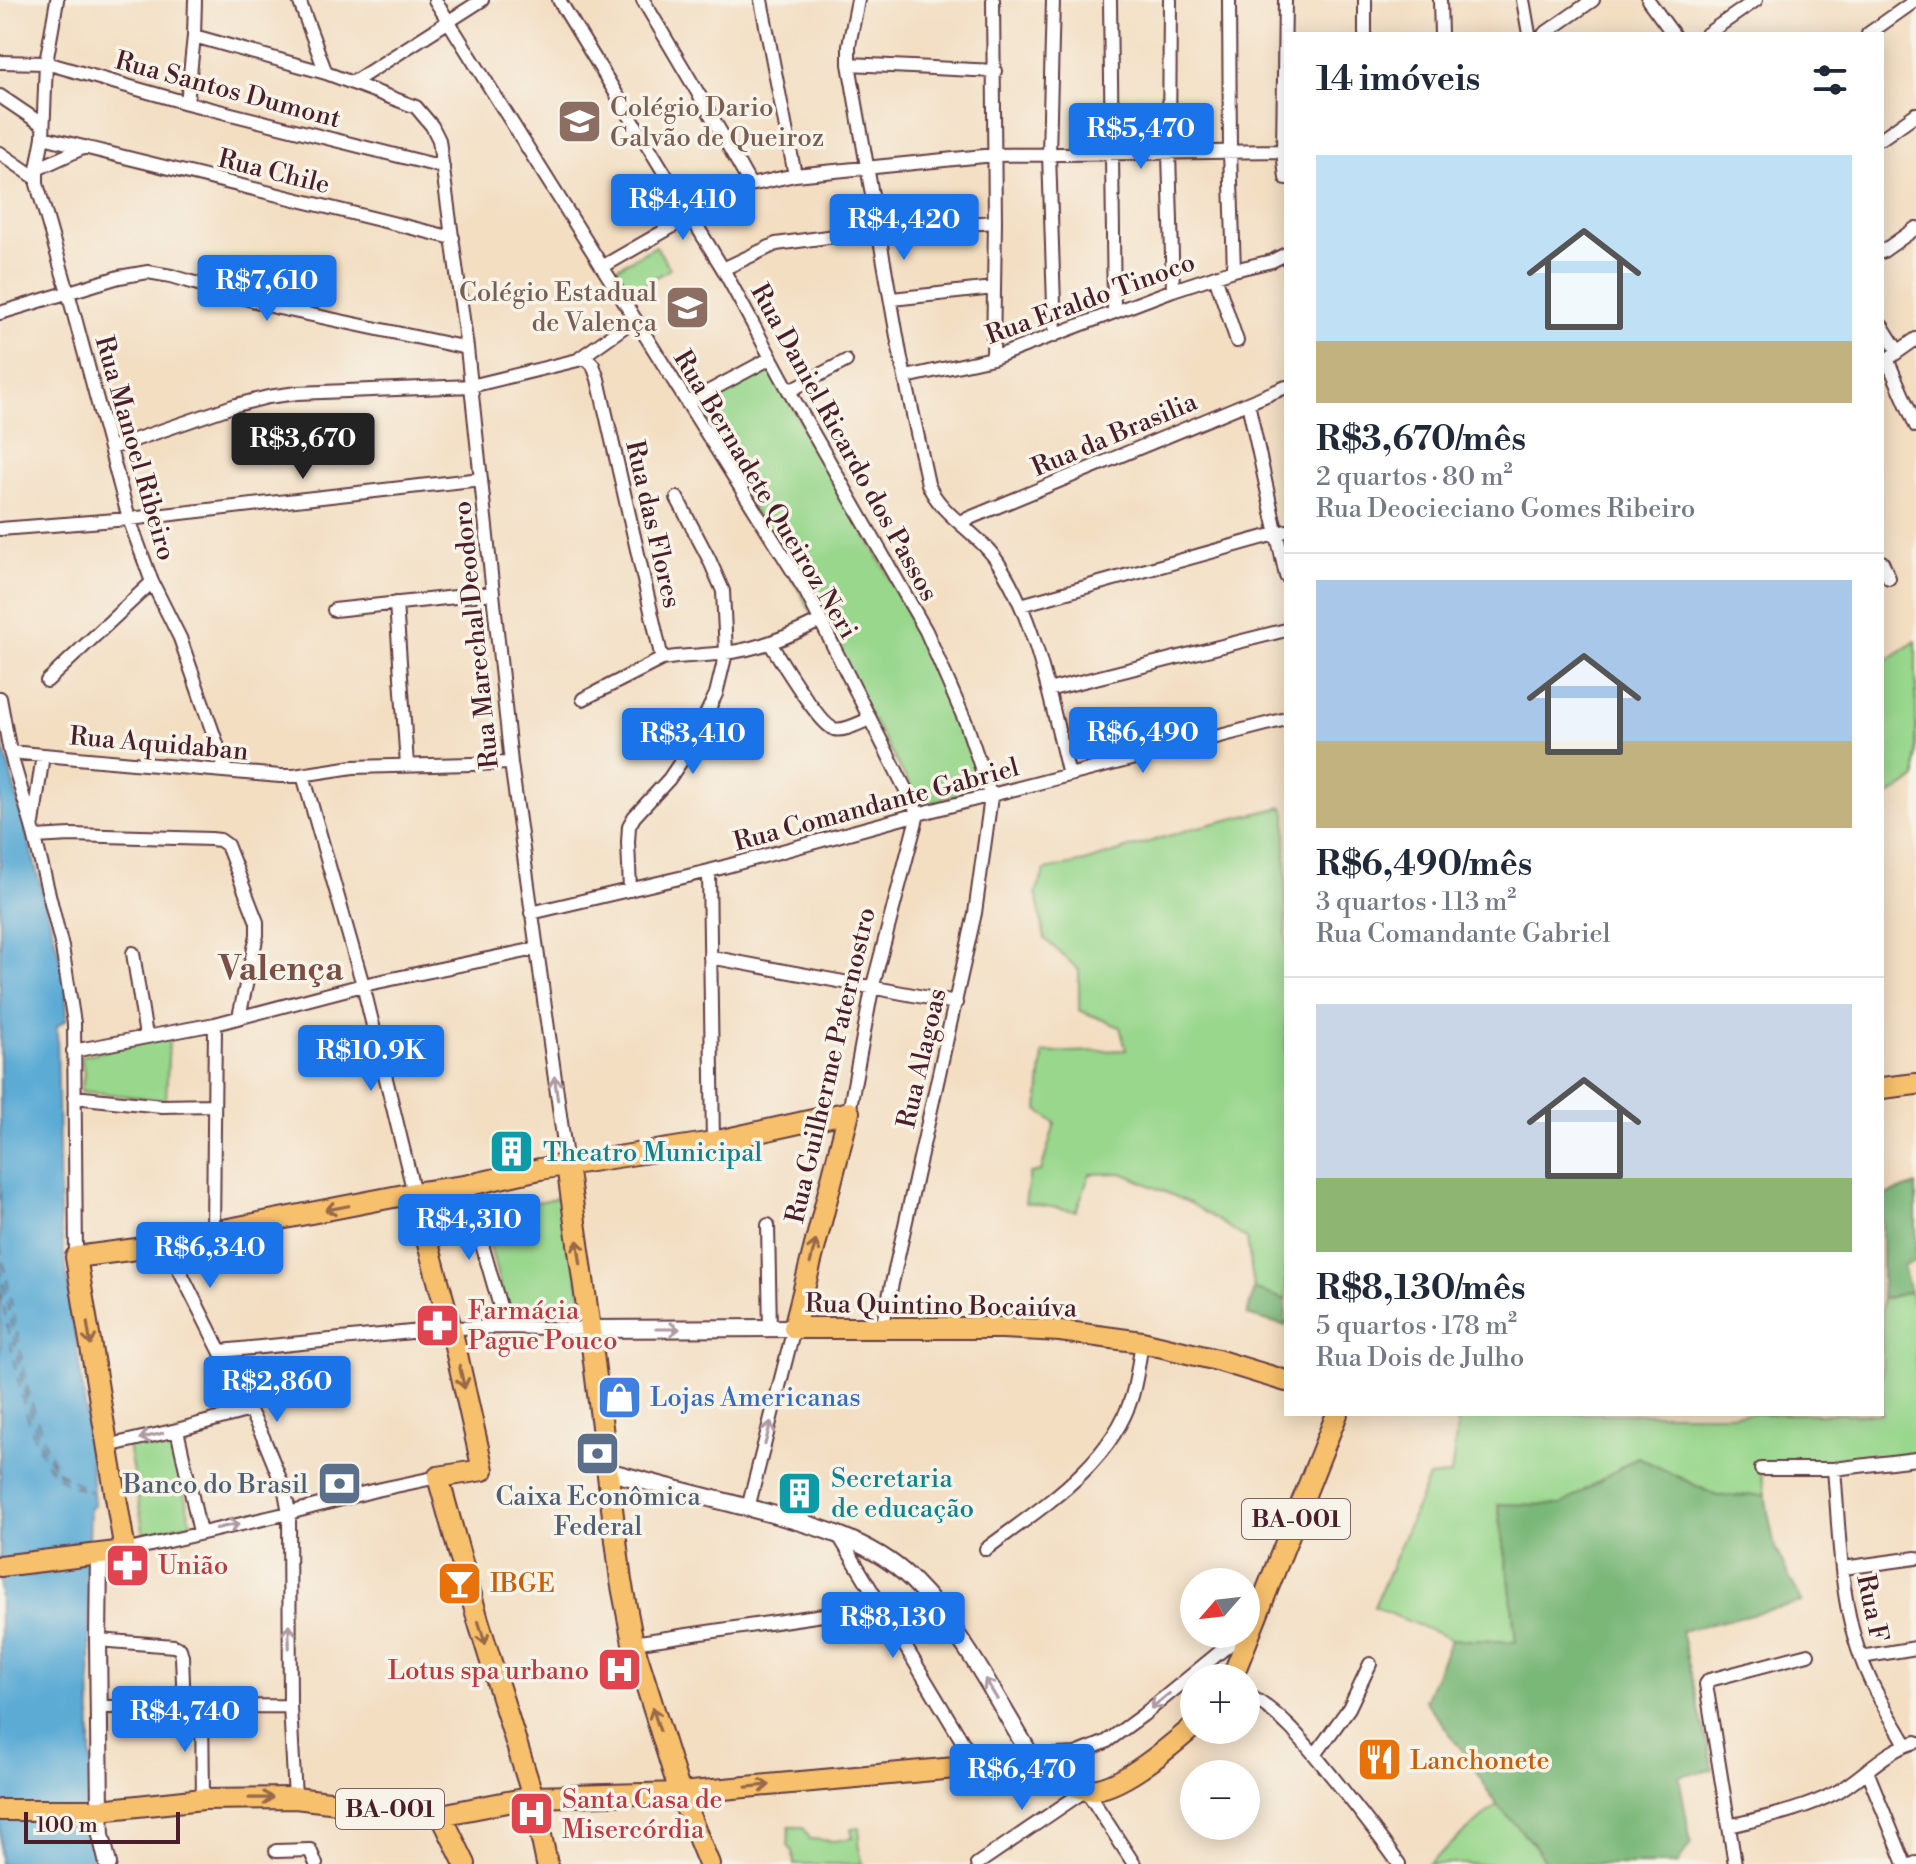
<!DOCTYPE html>
<html lang="pt">
<head>
<meta charset="utf-8">
<style>
  body { margin:0; font-family:"Libre Bodoni",serif; background:#f2f2f3; color:#1f2937; height:100vh; display:flex; flex-direction:column; font-size:30px; white-space:nowrap }
  * { box-sizing:border-box; margin:0 }
  p { font-size:26px; color:#747a83 }
  .icon { flex:none; width:44px; height:44px; fill:none; stroke:currentColor; stroke-width:2; stroke-linecap:round; stroke-linejoin:round }
  .map { position:relative; flex:1; overflow:hidden }
  .drawer { position:absolute; left:1284px; top:32px; width:600px; height:1384px; display:flex; flex-direction:column; background:#fff; border-radius:0px; box-shadow:0 4px 20px #0003 }
  .drawer>* { flex:none }
  .needle { width:52px; rotate:242deg }
  .buttons { position:absolute; left:1180px; top:1568px; display:grid; gap:16px }
  .buttons a { display:grid; place-items:center; width:80px; height:80px; border-radius:50%; background:#fff; box-shadow:0 4px 20px #0003; font-size:40px }
  .scale { position:absolute; left:24px; bottom:20px; width:156px; box-sizing:border-box; padding-left:8px; border:4px solid #4a1f2b; border-top:0; font-size:22px; line-height:28px; white-space:nowrap; color:#4a1f2b; -webkit-text-stroke:6px #f7f3e8; paint-order:stroke }
  .price { position:absolute; translate:-50% -68px; padding:0 18px; border-radius:8px; background:#1a73e8; color:#fff; font-size:26px; line-height:52px; filter:drop-shadow(0 2px 4px #0008) }
  .price::after { content:''; position:absolute; left:50%; top:48px; width:24px; height:18px; margin-left:-12px; background:inherit; clip-path:polygon(0 0,100% 0,50% 100%) }
  .price.active { background:#222; color:#fff }
  ul { padding:0; list-style:none }
  li { display:grid; align-content:center; gap:16px; height:424px; padding:0 32px }
  li+li { border-top:2px solid #e0e1e3 }
  li span { display:grid; place-items:center; height:248px; border-radius:0px; color:#555 }
  li>.icon { margin-inline-start:auto }
  span .icon { width:144px; height:144px; fill:#fffc; stroke-width:1 }
  li b { font-size:34px }
  h2 { display:flex; justify-content:space-between; align-items:center; height:96px; padding:0 32px; font-size:34px }
  .map>svg:first-child { display:block }
  .green { fill:#98d78c; stroke:#717b5c; stroke-width:2 }
  .forest { fill:#7ab878; stroke:#626c52; stroke-width:2 }
  .water { fill:#5babd5; stroke:#526580; stroke-width:2 }
  .lines { fill:none; stroke-linecap:round; stroke-linejoin:round }
  .ferry { stroke:#505066; stroke-width:2; stroke-dasharray:10 8; stroke-linecap:butt }
  .minor-casing { stroke:#633c42; stroke-width:16 }
  .tertiary-casing { stroke:#633c42; stroke-width:20 }
  .primary-casing { stroke:#633c42; stroke-width:24 }
  .minor { stroke:#fff; stroke-width:12 }
  .tertiary { stroke:#fff; stroke-width:16 }
  .primary { stroke:#f7c06c; stroke-width:20 }
  .oneway { stroke:#ae9aa0 }
  .oneway2 { stroke:#986748 }
  .labels { text-anchor:middle; stroke-width:7; stroke-linejoin:round; paint-order:stroke }
  .shield { fill:#f7f3e8; stroke:#7e5f64; stroke-width:2 }
  .shield-label { font-size:24px; font-weight:bold; fill:#4a1f2b }
  .street-label { font-size:26px; fill:#4a1f2b; stroke:#f7f3e8 }
  .education-label { font-size:26px; fill:#785e54; stroke:#f7f3e8; text-anchor:start }
  .culture-label { font-size:26px; fill:#0d838f; stroke:#f7f3e8; text-anchor:start }
  .health-label { font-size:26px; fill:#be3a42; stroke:#f7f3e8; text-anchor:start }
  .shop-label { font-size:26px; fill:#366cbe; stroke:#f7f3e8; text-anchor:start }
  .service-label { font-size:26px; fill:#4e5e75; stroke:#f7f3e8; text-anchor:end }
  .food-label { font-size:26px; fill:#c56008; stroke:#f7f3e8; text-anchor:start }
  .district-label { font-size:34px; font-weight:bold; fill:#7a5046; stroke:#f7f3e8 }
</style>
</head>
<body>
<div class="map">
<svg width="1916" height="1864" viewBox="0 0 1916 1864">
  <rect width="100%" height="100%" fill="#f7f3e8"/>
  <filter id="ink" filterUnits="userSpaceOnUse"><feTurbulence type="fractalNoise" baseFrequency=".0125" numOctaves="2"/><feDisplacementMap in="SourceGraphic" scale="16" xChannelSelector="R" yChannelSelector="G"/><feConvolveMatrix kernelMatrix="1 2 1 2 8 2 1 2 1" color-interpolation-filters="sRGB"/></filter>
  <filter id="wash" filterUnits="userSpaceOnUse"><feTurbulence type="fractalNoise" baseFrequency=".006" numOctaves="4" result="noise"/><feDisplacementMap in="SourceGraphic" scale="32" xChannelSelector="R" yChannelSelector="G"/><feGaussianBlur stdDeviation="1.8" result="paint"/><feColorMatrix in="noise" values="0 0 0 0 0 0 0 0 0 0 0 0 0 0 0 0 0 1.4 0 .05"/><feComposite in="paint" operator="in"/></filter>
  <g filter="url(#wash)">
    <rect width="100%" height="100%" fill="#f3dec2"/>
    <path class="green" d="M656,246L670,269L630,292L616,268Z
      M768,366L884,567L947,690L982,786L926,805L920,803L694,406Z
      M1916,641V778L1906,786L1882,799V663Z
      M1283,807L1286,813V1300L1254,1289L1247,1239L1190,1203L1122,1173L1090,1174L1076,1211L1025,1203L1030,1173L1041,1171L1055,1123L1038,1110L1043,1053L1126,1050L1120,1027L1079,1010V970L1045,939L1036,892L1045,870L1084,862L1194,828Z
      M169,1037L166,1100L81,1091L84,1073L81,1056Z
      M566,1196L583,1314L507,1313L482,1214Z
      M1910,1292L1916,1315V1454L1761,1471L1765,1495L1717,1496L1637,1457L1561,1505H1498L1509,1577L1516,1642L1451,1639L1374,1607L1429,1477L1451,1475L1458,1420L1454,1414H1882V1299Z
      M171,1437L191,1523L144,1534L128,1445Z
      M1497,1805L1534,1844L1547,1864H1428Z
      M789,1827H803L810,1839L835,1841L853,1838L851,1828L859,1827L860,1837L858,1844L863,1864H794L793,1851L788,1846Z"/>
    <path class="forest" d="M1916,1185V1261L1903,1266L1910,1292L1882,1299V1196Z
      M1254,1289L1286,1300V1326L1247,1315Z
      M1638,1457L1717,1496L1765,1495L1775,1548L1802,1602L1681,1631L1713,1769L1679,1776L1691,1843L1677,1864H1547L1534,1844L1497,1805L1465,1754L1425,1700L1451,1639L1516,1642L1509,1577L1498,1504L1561,1505Z"/>
    <path class="water" d="M0,734L66,981L67,1019L57,1026L60,1223L88,1429L94,1505L90,1508L89,1540L92,1843L94,1864H0Z"/>
    <g class="lines">
      <path class="ferry" d="M0,1244L28,1392L45,1444L58,1471L91,1493
        M0,1266L24,1389L40,1443L56,1472L73,1482
        M0,1289C10,1335 24,1439 54,1473C62,1482 75,1487 86,1491"/>
    </g>
  </g>
  <g filter="url(#ink)">
    <g class="lines">
      <defs>
        <path id="minor" d="M57,0L46,63L43,137L37,169V184L68,292L129,519L152,582L180,638L226,770
          M299,0L326,73
          M435,0L806,592L918,814L872,989L849,1112
          M559,0L723,269L789,391L926,631L966,723L991,797L975,913L882,1328
          M643,0L708,110L750,184
          M761,0L795,175
          M858,0L849,45V64L901,359L928,484C941,516 978,532 997,561C1036,618 1052,708 1069,775
          M993,0L995,222L993,358
          M1053,0L1049,154L1055,335
          M1110,0L1114,312
          M1170,0L1169,153L1173,290
          M1229,0L1230,152L1234,270
          M1285,0L1283,151L1286,178
          M1365,0V34
          M1440,0L1441,34
          M1523,0L1529,34
          M1648,0L1673,34
          M1544,34L1593,0
          M1707,34L1756,0
          M1868,34L1916,0
          M194,36L326,73L416,107L432,126L439,140L467,348L511,763L567,1165
          M0,62L46,63L187,103L443,167
          M849,64L995,71
          M352,83L482,0
          M0,96L43,125
          M187,103L194,36L195,0
          M43,137L453,238
          M1882,138L1916,114
          M0,153L36,178
          M37,169L85,147
          M1882,252L1916,228
          M602,267L741,187L795,175L994,155L1286,151
          M723,269L776,244L879,230L995,222
          M1215,276L1237,341
          M892,299L994,288
          M0,313L119,277L148,272L171,276L279,308L467,348
          M1882,326L1898,351
          M580,358L635,319
          M1887,359L1916,426
          M1882,363L1916,339
          M906,377L993,358L1173,290L1234,270L1272,261L1286,254
          M789,391L846,361
          M687,403L771,358
          M1248,403L1286,576
          M111,448L236,405L268,397L297,393L471,386L586,358L593,365L598,379L662,659C683,655 704,656 725,653C759,649 790,636 820,621
          M960,522L1286,387
          M0,529L129,519L481,479
          M1882,562L1889,578
          M396,603L407,765
          M1021,605L1286,531
          M334,610L493,593
          M770,643C780,659 819,724 834,729C844,732 861,722 870,719
          M47,681L152,582
          M1048,690L1286,630
          M0,698L10,752L32,826L62,947L74,1023L76,1257
          M583,699L662,659
          M10,752L280,776H294L353,767L511,763
          M303,775L363,985L414,1193
          M33,823L43,755
          M35,837L71,835L211,839L220,840L227,845L257,922V935L239,1017
          M709,871L713,1142
          M630,890L628,842L629,826L634,817L669,779L688,751L716,694L726,653L723,591L709,559L677,498
          M531,913L709,871L918,814L1286,719
          M133,953L146,1036
          M710,957L956,1003
          M73,1051L215,1024L363,985L536,949
          M74,1097L162,1106L214,1105
          M465,1186L506,1327
          M768,1225L770,1330
          M213,1232L215,1024
          M167,1245L263,1437L285,1491L289,1513L290,1706L295,1798
          M221,1351L451,1328L506,1327L590,1329
          M177,1430L200,1532
          M107,1446L177,1430L250,1410
          M1761,1469H1834L1916,1459
          M1834,1469C1840,1537 1839,1612 1868,1675C1878,1699 1893,1721 1906,1744
          M748,1508L794,1328
          M839,1536L977,1766
          M986,1549C1040,1508 1111,1465 1132,1396C1137,1379 1139,1360 1142,1342
          M125,1551L289,1513L372,1491L438,1477
          M1843,1568L1916,1558
          M98,1640L174,1646L180,1649L182,1656L184,1708
          M633,1643L850,1611L879,1602
          M1861,1657L1916,1648
          M1246,1694C1283,1713 1309,1748 1335,1780C1357,1808 1379,1835 1399,1864
          M98,1707L290,1706
          M202,1708L203,1799
          M1315,1755L1349,1708L1370,1664
          M1033,1756L1076,1754L1106,1742L1143,1715L1242,1634
          M1867,1771L1905,1864
          M1729,1826C1766,1817 1803,1810 1837,1792C1863,1777 1886,1749 1916,1742
          M276,1851L310,1850L316,1864
          M977,1864L1086,1790L1134,1864
          M1735,1864L1706,1684L1709,1680L1717,1678L1808,1654
          M1913,1864L1916,1863"/>
        <path id="tertiary" d="M590,1329L794,1328
          M607,1471C648,1482 689,1493 730,1503C790,1519 868,1535 912,1580C962,1630 995,1696 1031,1756
          M99,1554L98,1640L100,1810L101,1835L108,1864"/>
        <path id="primary" d="M1882,1088L1916,1084
          M567,1165L590,1329L621,1581L633,1643L680,1793L709,1864
          M414,1193L451,1328L483,1470L438,1477L478,1620L533,1797L547,1864
          M0,1566L125,1551L76,1257L167,1245L213,1232L414,1193L465,1186L540,1169L713,1142L849,1112L794,1328H1002L1060,1331L1142,1342L1217,1360L1286,1381
          M1232,1678L1337,1414
          M0,1810H100L203,1799L295,1798L441,1815L533,1797L680,1793L977,1766L1031,1756C1047,1767 1064,1784 1084,1789C1114,1796 1172,1745 1194,1726
          M441,1815L465,1864"/>
      </defs>
      <use href="#minor" class="minor-casing"/>
      <use href="#tertiary" class="tertiary-casing"/>
      <use href="#primary" class="primary-casing"/>
      <use href="#minor" class="minor"/>
      <use href="#tertiary" class="tertiary"/>
      <use href="#primary" class="primary"/>
    </g>
    <defs><path id="oneway-shaft" d="M-6 0H5M1.5-3L5.5 0L1.5 3" fill="none" stroke-width="1.6" stroke-linecap="round" stroke-linejoin="round" transform="scale(2)"/></defs>
    <g class="oneway">
      <use href="#oneway-shaft" transform="translate(556 1088) rotate(-98)"/>
      <use href="#oneway-shaft" transform="translate(668 1329)"/>
      <use href="#oneway-shaft" transform="translate(768 1433) rotate(-75)"/>
      <use href="#oneway-shaft" transform="translate(151 1436) rotate(167)"/>
      <use href="#oneway-shaft" transform="translate(228 1526) rotate(-12)"/>
      <use href="#oneway-shaft" transform="translate(289 1636) rotate(-91)"/>
      <use href="#oneway-shaft" transform="translate(991 1689) rotate(-121)"/>
      <use href="#oneway-shaft" transform="translate(1160 1701) rotate(141)"/>
    </g>
    <g class="oneway2">
      <use href="#oneway-shaft" transform="translate(337 1208) rotate(169)"/>
      <use href="#oneway-shaft" transform="translate(579 1252) rotate(-98)"/>
      <use href="#oneway-shaft" transform="translate(813 1252) rotate(-76)"/>
      <use href="#oneway-shaft" transform="translate(89 1334) rotate(81)"/>
      <use href="#oneway-shaft" transform="translate(462 1377) rotate(77)"/>
      <use href="#oneway-shaft" transform="translate(482 1633) rotate(73)"/>
      <use href="#oneway-shaft" transform="translate(656 1719) rotate(-108)"/>
      <use href="#oneway-shaft" transform="translate(758 1786) rotate(-5)"/>
      <use href="#oneway-shaft" transform="translate(261 1798) rotate(-1)"/>
    </g>
  </g>
  <defs>
    <symbol id="school-square" viewBox="-11 -11 22 22"><rect x="-9" y="-9" width="18" height="18" rx="4" fill="#8d6e63" stroke="#f7f3e8"/><path d="M0-5L7-2L0 1L-7-2ZM-4 1L0 2.5L4 1V4Q0 6-4 4Z" fill="#fff"/></symbol>
    <symbol id="building-square" viewBox="-11 -11 22 22"><rect x="-9" y="-9" width="18" height="18" rx="4" fill="#0f9aa8" stroke="#f7f3e8"/><path d="M-4-6H4V6H1V3H-1V6H-4ZM-2.5-4.3h1.7v1.8h-1.7ZM.8-4.3h1.7v1.8H.8ZM-2.5-1h1.7V.8h-1.7ZM.8-1h1.7V.8H.8Z" fill="#fff"/></symbol>
    <symbol id="pharmacy-square" viewBox="-11 -11 22 22"><rect x="-9" y="-9" width="18" height="18" rx="4" fill="#e0444e" stroke="#f7f3e8"/><path d="M-2-6h4v4h4v4h-4v4h-4v-4h-4v-4h4Z" fill="#fff"/></symbol>
    <symbol id="shop-square" viewBox="-11 -11 22 22"><rect x="-9" y="-9" width="18" height="18" rx="4" fill="#3f7fe0" stroke="#f7f3e8"/><path d="M-5-2.5h2.3a2.7 3.5 0 0 1 5.4 0H5L5.5 6h-11ZM-1.5-2.5h3a1.5 2.3 0 0 0-3 0Z" fill="#fff"/></symbol>
    <symbol id="bank-square" viewBox="-11 -11 22 22"><rect x="-9" y="-9" width="18" height="18" rx="4" fill="#5c6f8a" stroke="#f7f3e8"/><path d="M-6-4H6V4H-6ZM0-2.3a2.3 2.3 0 1 0 0 4.6a2.3 2.3 0 1 0 0-4.6Z" fill="#fff"/></symbol>
    <symbol id="bar-square" viewBox="-11 -11 22 22"><rect x="-9" y="-9" width="18" height="18" rx="4" fill="#e8710a" stroke="#f7f3e8"/><path d="M-6-5H6L.8 .8V4.5H3.5V6h-7V4.5H-.8V.8Z" fill="#fff"/></symbol>
    <symbol id="hospital-square" viewBox="-11 -11 22 22"><rect x="-9" y="-9" width="18" height="18" rx="4" fill="#e0444e" stroke="#f7f3e8"/><path d="M-5-5h3v3.5h4V-5h3V5h-3V1.5h-4V5h-3Z" fill="#fff"/></symbol>
    <symbol id="restaurant-square" viewBox="-11 -11 22 22"><rect x="-9" y="-9" width="18" height="18" rx="4" fill="#e8710a" stroke="#f7f3e8"/><path d="M-5-6h1v4h1v-4h1v4h1v-4h1v5L-1.5 .5V6h-2V.5L-5-1ZM5-6V6H3V1.5H1.5Q1.5-4 5-6Z" fill="#fff"/></symbol>
  </defs>
  <g fill-rule="evenodd">
    <use href="#school-square" x="554" y="96" width="51" height="51"/>
    <use href="#school-square" x="662" y="282" width="51" height="51"/>
    <use href="#building-square" x="486" y="1126" width="51" height="51"/>
    <use href="#pharmacy-square" x="412" y="1300" width="51" height="51"/>
    <use href="#shop-square" x="594" y="1372" width="51" height="51"/>
    <use href="#bank-square" x="572" y="1428" width="51" height="51"/>
    <use href="#bank-square" x="314" y="1458" width="51" height="51"/>
    <use href="#building-square" x="774" y="1468" width="51" height="51"/>
    <use href="#pharmacy-square" x="102" y="1540" width="51" height="51"/>
    <use href="#bar-square" x="434" y="1558" width="51" height="51"/>
    <use href="#hospital-square" x="594" y="1644" width="51" height="51"/>
    <use href="#restaurant-square" x="1354" y="1734" width="51" height="51"/>
    <use href="#hospital-square" x="506" y="1788" width="51" height="51"/>
  </g>
  <g class="labels">
    <g class="shield">
      <rect x="1242" y="1499" width="108" height="40" rx="6"/>
      <rect x="336" y="1789" width="108" height="40" rx="6"/>
    </g>
    <g class="shield-label">
      <text x="1296" y="1527">BA-001</text>
      <text x="390" y="1817">BA-001</text>
    </g>
    <g class="street-label">
      <text transform="translate(228 89) rotate(15)" y="9">Rua Santos Dumont</text>
      <text transform="translate(274 171) rotate(14)" y="9">Rua Chile</text>
      <text transform="translate(1090 298) rotate(-20)" y="9">Rua Eraldo Tinoco</text>
      <text transform="translate(1114 434) rotate(-23)" y="9">Rua da Brasilia</text>
      <text transform="translate(845 442) rotate(61)" y="9">Rua Daniel Ricardo dos Passos</text>
      <text transform="translate(136 448) rotate(74)" y="9">Rua Manoel Ribeiro</text>
      <text transform="translate(766 494) rotate(59)" y="9">Rua Bernadete Queiroz Neri</text>
      <text transform="translate(654 524) rotate(77)" y="9">Rua das Flores</text>
      <text transform="translate(475 635) rotate(-96)" y="9">Rua Marechal Deodoro</text>
      <text transform="translate(159 743) rotate(5)" y="9">Rua Aquidaban</text>
      <text transform="translate(876 804) rotate(-15)" y="9">Rua Comandante Gabriel</text>
      <text transform="translate(921 1058) rotate(-77)" y="9">Rua Alagoas</text>
      <text transform="translate(830 1065) rotate(-77)" y="9">Rua Guilherme Paternostro</text>
      <text transform="translate(941 1305) rotate(1)" y="9">Rua Quintino Bocaiúva</text>
      <text transform="translate(1873 1608) rotate(78)" y="9">Rua F</text>
    </g>
    <g class="education-label">
      <text x="610" y="116">Colégio Dario<tspan x="610" dy="30">Galvão de Queiroz</tspan></text>
      <text x="657" y="301" text-anchor="end">Colégio Estadual<tspan x="657" dy="30">de Valença</tspan></text>
    </g>
    <g class="culture-label">
      <text x="543" y="1161">Theatro Municipal</text>
      <text x="831" y="1487">Secretaria<tspan x="831" dy="30">de educação</tspan></text>
    </g>
    <g class="health-label">
      <text x="468" y="1319">Farmácia<tspan x="468" dy="30">Pague Pouco</tspan></text>
      <text x="158" y="1574">União</text>
      <text x="589" y="1679" text-anchor="end">Lotus spa urbano</text>
      <text x="562" y="1808">Santa Casa de<tspan x="562" dy="30">Misercórdia</tspan></text>
    </g>
    <g class="shop-label">
      <text x="650" y="1406">Lojas Americanas</text>
    </g>
    <g class="service-label">
      <text x="308" y="1493">Banco do Brasil</text>
      <text x="598" y="1505" text-anchor="middle">Caixa Econômica<tspan x="598" dy="30">Federal</tspan></text>
    </g>
    <g class="food-label">
      <text x="490" y="1592">IBGE</text>
      <text x="1410" y="1769">Lanchonete</text>
    </g>
    <g class="district-label">
      <text x="281" y="980">Valença</text>
    </g>
  </g>
</svg>
<div class="buttons">
<a><svg class="needle" viewBox="-14 -14 28 28"><path d="M0-13l5 13h-10z" fill="#e53935"/><path d="M0 13l5-13h-10z" fill="#747a83"/></svg></a>
<a>+</a>
<a>−</a>
</div>
<div class="scale">100 m</div>
<b class="price" style="left:1141px;top:171px">R$5,470</b>
<b class="price" style="left:683px;top:242px">R$4,410</b>
<b class="price" style="left:904px;top:262px">R$4,420</b>
<b class="price" style="left:267px;top:323px">R$7,610</b>
<b class="price active" style="left:303px;top:481px">R$3,670</b>
<b class="price" style="left:1143px;top:775px">R$6,490</b>
<b class="price" style="left:693px;top:776px">R$3,410</b>
<b class="price" style="left:371px;top:1093px">R$10.9K</b>
<b class="price" style="left:469px;top:1262px">R$4,310</b>
<b class="price" style="left:210px;top:1290px">R$6,340</b>
<b class="price" style="left:277px;top:1424px">R$2,860</b>
<b class="price" style="left:893px;top:1660px">R$8,130</b>
<b class="price" style="left:185px;top:1754px">R$4,740</b>
<b class="price" style="left:1022px;top:1812px">R$6,470</b>
<section class="drawer">
<h2>14 imóveis<svg class="icon" aria-label="filters" viewBox="0 0 24 24"><path d="M4 7h16M4 17h16"/><circle cx="9" cy="7" r="2"/><circle cx="15" cy="17" r="2"/></svg></h2>
<ul>
<li><span style="background:linear-gradient(#bfe0f5 75%,#c2b280 0)"><svg class="icon" aria-label="home" viewBox="0 0 24 24"><path d="M3 11l9-7 9 7M6 9v11h12V9"/></svg></span><div><b>R$3,670/mês</b><p>2 quartos · 80 m²</p><p>Rua Deocieciano Gomes Ribeiro</p></div></li>
<li><span style="background:linear-gradient(#a9c7e8 65%,#c2b280 0)"><svg class="icon" aria-label="home" viewBox="0 0 24 24"><path d="M3 11l9-7 9 7M6 9v11h12V9"/></svg></span><div><b>R$6,490/mês</b><p>3 quartos · 113 m²</p><p>Rua Comandante Gabriel</p></div></li>
<li><span style="background:linear-gradient(#c9d6e8 70%,#8fb573 0)"><svg class="icon" aria-label="home" viewBox="0 0 24 24"><path d="M3 11l9-7 9 7M6 9v11h12V9"/></svg></span><div><b>R$8,130/mês</b><p>5 quartos · 178 m²</p><p>Rua Dois de Julho</p></div></li>
</ul>
</section>
</div>
</body>
</html>
